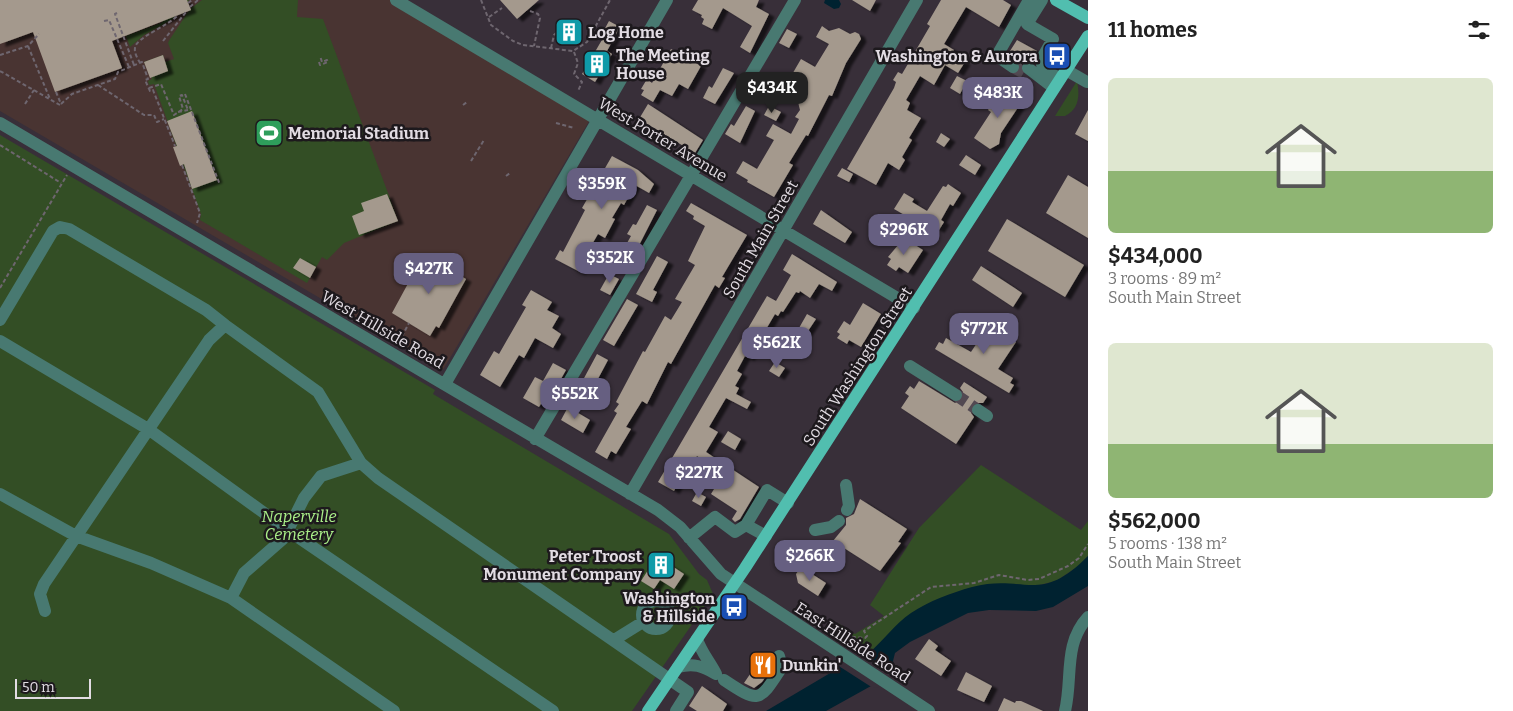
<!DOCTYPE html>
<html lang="en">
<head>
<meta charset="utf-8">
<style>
  body { margin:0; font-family:Bitter,serif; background:#f2f2f2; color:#222; height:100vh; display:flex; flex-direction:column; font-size:19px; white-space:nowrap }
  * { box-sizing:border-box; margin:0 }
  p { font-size:16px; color:#767676 }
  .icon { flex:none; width:28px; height:28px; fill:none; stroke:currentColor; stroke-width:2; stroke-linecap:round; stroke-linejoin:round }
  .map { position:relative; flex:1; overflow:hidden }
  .drawer { display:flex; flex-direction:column; background:#fff; width:425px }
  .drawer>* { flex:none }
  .scale { position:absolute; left:15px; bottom:12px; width:76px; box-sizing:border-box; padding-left:5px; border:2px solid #e2dce3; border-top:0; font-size:14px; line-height:18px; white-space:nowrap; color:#e2dce3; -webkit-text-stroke:4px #1d191d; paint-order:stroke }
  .price { position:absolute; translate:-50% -42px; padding:0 11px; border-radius:10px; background:#665f81; color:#fff; font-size:16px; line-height:32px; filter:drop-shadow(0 1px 2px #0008) }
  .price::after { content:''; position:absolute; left:50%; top:30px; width:15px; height:11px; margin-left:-8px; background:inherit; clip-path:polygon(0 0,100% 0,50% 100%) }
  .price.active { background:#222; color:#fff }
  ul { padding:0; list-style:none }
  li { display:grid; align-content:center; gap:10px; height:265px; padding:0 20px }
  li span { display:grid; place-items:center; height:155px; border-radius:8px; color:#555 }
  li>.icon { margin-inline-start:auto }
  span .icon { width:90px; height:90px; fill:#fffc; stroke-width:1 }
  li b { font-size:21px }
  h2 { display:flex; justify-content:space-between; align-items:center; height:60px; padding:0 20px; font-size:21px }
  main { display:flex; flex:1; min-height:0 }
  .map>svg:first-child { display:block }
  .education { fill:#493432 }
  .green { fill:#334e25 }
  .water { fill:#002230 }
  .pier { fill:#382f39 }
  .building { fill:#a4998d; filter:url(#shadow) }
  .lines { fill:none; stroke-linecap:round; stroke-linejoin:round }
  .minor-tunnel { stroke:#524952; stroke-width:12; stroke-dasharray:12 6; stroke-linecap:butt }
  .path { stroke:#6e666f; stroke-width:2; stroke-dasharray:4 2.5; stroke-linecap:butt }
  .minor { stroke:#487971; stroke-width:12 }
  .major { stroke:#51beaf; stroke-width:12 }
  .labels { text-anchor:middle; stroke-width:5; stroke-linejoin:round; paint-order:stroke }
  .poi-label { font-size:16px; font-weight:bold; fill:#e2dce3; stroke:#1d191d; text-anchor:start }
  .street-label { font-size:16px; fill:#e2dce3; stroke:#1d191d }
  .park-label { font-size:16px; font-style:italic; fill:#abf089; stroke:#1d191d }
</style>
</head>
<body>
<main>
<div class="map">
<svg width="1088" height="711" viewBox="0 0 1088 711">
  <defs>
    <filter id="shadow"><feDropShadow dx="5.5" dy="3" stdDeviation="1" flood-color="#0009"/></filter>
  </defs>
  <rect width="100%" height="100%" fill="#382f39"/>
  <path class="education" d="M0,0H397L592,116L443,370L0,111Z"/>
  <path class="green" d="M187,0H189L173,19L144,35L130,47L126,36L161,23Z
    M202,0H298L297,17L323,19L388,193L398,221L344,243L327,260L322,257L307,283L200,220L201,214L154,84L149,85L148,81L152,79L144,62L163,55L165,62L174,59L168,43L170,39L190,9Z
    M1077,81C1080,96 1079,109 1065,116H1055Z
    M0,135L435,390L433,394L669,534L699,574L707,580L713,594L632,711H0Z
    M981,465L1081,530L1088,521V556L1080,565L1056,581L1035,586L1008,584L971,588L948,595L912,613L869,653L851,646L831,630L838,623L855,634L884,616L870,605L919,528Z"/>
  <path class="water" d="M825,0H839L841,4L839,8L834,9L824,3Z
    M1088,556V586L1053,607L1036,611L989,610L968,613L910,642L895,653L893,661L898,676L871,686L826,711H766L837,669L836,662L851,646L869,653C884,640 895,624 911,613C929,601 951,593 972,587C1024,573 1039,606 1088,556Z"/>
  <path class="pier" d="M849,645L900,677L895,684L873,688L834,663L844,648Z"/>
  <path class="building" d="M0,0H187L191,10L112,41L122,68L55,92L33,32L0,44Z
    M500,0H539L517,19Z
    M698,0H759L756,7L769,14L750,53L740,47L752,26L723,8L712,29L702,24L704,19L701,17L702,15L692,10Z
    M852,0H876L870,11Z
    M941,0H1003L1011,5L999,27L966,7L944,44L954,50L951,54L965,62L958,73L945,65L934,85L920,76L906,100L910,103L907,110L921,118L909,138L912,140L902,157L905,160L899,170L888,163L876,185L847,169L894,88L896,82L893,80L898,72L902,74L930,26L927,24Z
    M609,21L620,27L607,51L612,54L595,82L582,74L606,33L603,32Z
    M571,26L576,32L567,38L562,32Z
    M822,26L829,31L839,28L850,34L855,32L859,34L861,39L846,63L832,96L829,95L808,136L806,135L789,163L793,165L774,197L747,182L748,180L736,173L743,161L757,169L774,140L766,136L773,124L791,134L799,119L795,117L800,110L797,98L783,90L801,59L815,67L829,44L816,37Z
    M787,29L797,34L789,48L779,43Z
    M1017,40L1037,51L1033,61L1025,60L1021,65L1017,60L1020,56L1010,51Z
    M671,49L701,66L688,89L679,84L672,96L660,90L653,102L641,95L644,90L641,89L647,79L652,83Z
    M163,55L168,71L150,78L144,62Z
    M723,68L734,73L715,104L703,98L709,86L712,88Z
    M957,76L967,81L960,94L950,88Z
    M1006,89L1023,100L1001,133L999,144L990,149L974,138L991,112L988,110L994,100L997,103Z
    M648,104L703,140L695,153L639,119Z
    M746,106L755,111L740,143L725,134L731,124L734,126Z
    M769,106L781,112L776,121L764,115Z
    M1088,110V141L1075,134Z
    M192,111L217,180L192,189L184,164L180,166L173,147L177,146L167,121Z
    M941,133L950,139L944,147L936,142Z
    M966,155L981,165L975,175L959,165Z
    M612,156L638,170L654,184L649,193L635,185L624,205L621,203L612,218L615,219L605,238L598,234L587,253L590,254L580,272L555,259L560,250L563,252L585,210L582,208Z
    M842,168L853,174L849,182L837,176Z
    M1068,175L1088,187V238L1046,213Z
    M948,184L961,193L953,206L950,204L941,220L944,222L939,230L925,222L921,230L913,225L915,221L894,209L904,193L914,199L912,202L927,211L943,186L946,187Z
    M387,194L398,221L359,235L352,216L364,211L361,203Z
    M691,203L747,235L722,277L725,278L719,288L715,285L671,364L668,362L647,404L642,401L626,427L631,429L616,454L611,451L607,459L595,452L617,413L614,411L619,404L616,402L643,351L645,352L665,316L671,320L682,302L675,299L695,265L688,261L705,226L693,219L694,216L686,211Z
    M647,205L657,210L630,263L619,257L631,236L627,234L633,224L636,225Z
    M821,210L852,232L845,243L813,224Z
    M1007,219L1084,265L1065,297L988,251Z
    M904,238L923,250L908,273L899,267L896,271L887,265L891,259L888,257Z
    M424,254L466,279L439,328L436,326L430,336L392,313Z
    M792,254L837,282L832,291L819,284L810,298L800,291L799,293L796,292L783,312L781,311L778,316L775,314L749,358L745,356L737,371L742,374L735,386L739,388L736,394L751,402L747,409L726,398L709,427L718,432L706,452L759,487L740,519L735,522L732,519L737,511L711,494L723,474L697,456L688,470L686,469L674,491L658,482L767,296L776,301L791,275L783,270Z
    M657,256L668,262L653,290L657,292L652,302L636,294Z
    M300,258L316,267L310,278L293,268Z
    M981,266L1022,293L1013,307L972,280Z
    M609,274L619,279L610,295L600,290Z
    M531,290L552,302L547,310L559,316L552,328L561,334L553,348L535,338L524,358L519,355L500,387L480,375L494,351L499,354L526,307L522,305Z
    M627,299L638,305L614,346L603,340Z
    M863,303L881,314L861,347L849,340L847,344L837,338L840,334L837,332L844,321L850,325Z
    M807,314L816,319L796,349L786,343L792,333L795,335Z
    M992,320L1007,330L1004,335L1016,342L998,369L1013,378L1010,383L1014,385L1009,393L935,349L939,342L943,344L946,338L971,352Z
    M597,354L608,360L592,390L588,388L576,407L567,402L573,391L576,393Z
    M775,362L785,368L779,377L769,371Z
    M553,363L566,370L553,393L549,391L539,407L523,398L535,377L543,381Z
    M919,381L955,403L963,399V392L960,388L964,382L987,397L983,403H975L971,406V413L974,417L956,444L901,408L909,396L905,393L910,386L914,389Z
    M568,407L590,420L583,433L561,420Z
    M728,431L741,439L735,450L721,442Z
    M697,492L706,497L701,506L692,501Z
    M860,499L907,529L898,542L901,543L880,571L833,541L846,525V518L854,514Z
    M657,556L684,574L674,589L660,580L654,589L641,581Z
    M801,567L826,583L818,596L798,583L796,574Z
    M929,639L938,646L935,650L951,661L941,676L915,659Z
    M761,658L773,666L762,682L754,688L744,683Z
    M966,672L992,686L984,702L957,690Z
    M702,686L727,704L723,711H697L689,706Z
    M1004,698L1015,703L1016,701H1021L1043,711H998Z"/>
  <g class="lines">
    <path class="minor-tunnel" d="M1013,67L1024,73
      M956,395L978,410"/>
    <path class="path" d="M481,0L491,25L513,41L523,45L573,51L587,42L610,0
      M188,3L192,0
      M190,7L198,0
      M530,11L538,14L540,18L534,46
      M117,13L115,14L134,65
      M489,17L502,8
      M104,21L109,20L129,67
      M163,41L186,12
      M28,46L50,99
      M551,48L554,35L564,26
      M574,52L578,63L574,74L582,82L578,91
      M0,55L28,46L39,34
      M319,62L320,65L328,62L327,60L322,62L320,56
      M140,63C138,59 134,53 135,48C135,38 170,25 178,15
      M0,71L60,105
      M98,85L144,115H154L157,122L164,119
      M149,88L161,84L174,115L183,109L179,96L182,95L188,110
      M56,92L61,104L72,94L115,79L118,72L142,62L148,79L145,80L150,91L153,90L175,146
      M185,94L220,185
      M25,104L34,90
      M463,105L467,102
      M178,112L188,110
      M556,123L574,128
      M0,145L61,183
      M471,161L484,140
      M182,165L200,213L197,223
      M506,176L510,173
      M0,288L67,175
      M399,342L409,323
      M840,639L843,636L865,638L867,636L864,631L931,587L974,583L999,575L1028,580L1039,579L1068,566L1079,558L1088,544"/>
    <path class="minor" d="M396,0L914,308
      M1042,0L1027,24L1053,39L1041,60L1043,68L1060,79
      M1013,67L1000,58L999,52L1029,0
      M1028,68L1054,88
      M1066,70L1087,82
      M0,123L658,510L680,527L721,574L929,711
      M0,320L53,231L60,227L69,229L206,310L225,325
      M0,341L148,429L289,531L553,711
      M910,366L956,395
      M445,384L667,0
      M978,410L987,416
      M535,439L795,0
      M846,485L849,506L847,510
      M0,494L76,536L151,563L231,598L394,711
      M630,494L917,0
      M815,530L831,527L839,521
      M766,536L746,525L767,490L788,503
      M689,538L715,517L735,532L746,525
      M231,598L244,573L284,538L304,498L321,476L361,463
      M642 615a14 14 0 1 1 28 0a14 14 0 1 1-28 0Z
      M45,611L40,594L44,584L209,340L225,325L318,392L361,463L378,478L688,692L676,711
      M697,639C701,652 710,662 716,674
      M614,640L643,622
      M678,667C694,663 702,666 716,674
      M724,680C760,704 759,702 782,667L779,656
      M1065,711C1073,678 1063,644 1088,617"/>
    <path class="major" d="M1056,0L1088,18
      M648,711L745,568L1088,36"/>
  </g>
  <defs>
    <symbol id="building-square" viewBox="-11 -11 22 22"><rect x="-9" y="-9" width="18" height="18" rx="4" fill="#0f9aa8" stroke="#1d191d"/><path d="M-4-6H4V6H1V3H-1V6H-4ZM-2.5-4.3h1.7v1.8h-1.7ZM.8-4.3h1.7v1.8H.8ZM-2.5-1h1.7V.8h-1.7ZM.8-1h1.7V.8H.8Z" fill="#fff"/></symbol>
    <symbol id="bus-square" viewBox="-11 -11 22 22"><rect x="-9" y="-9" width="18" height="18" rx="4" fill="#1a4fb4" stroke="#1d191d"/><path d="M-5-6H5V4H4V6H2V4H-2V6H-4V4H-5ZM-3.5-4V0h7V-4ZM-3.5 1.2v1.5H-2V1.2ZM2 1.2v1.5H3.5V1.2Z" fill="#fff"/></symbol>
    <symbol id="stadium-square" viewBox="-11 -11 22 22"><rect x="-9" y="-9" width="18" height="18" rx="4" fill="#2e9e5b" stroke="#1d191d"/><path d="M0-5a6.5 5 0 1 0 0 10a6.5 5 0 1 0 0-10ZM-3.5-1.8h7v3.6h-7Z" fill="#fff"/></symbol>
    <symbol id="restaurant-square" viewBox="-11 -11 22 22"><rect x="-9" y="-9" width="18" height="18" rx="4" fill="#e8710a" stroke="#1d191d"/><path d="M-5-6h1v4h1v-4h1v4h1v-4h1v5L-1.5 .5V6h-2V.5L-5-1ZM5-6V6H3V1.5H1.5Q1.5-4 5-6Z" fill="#fff"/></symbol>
  </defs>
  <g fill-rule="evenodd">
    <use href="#building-square" x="553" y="16" width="32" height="32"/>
    <use href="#bus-square" x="1041" y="40" width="32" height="32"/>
    <use href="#building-square" x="581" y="48" width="32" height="32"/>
    <use href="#stadium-square" x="253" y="117" width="32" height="32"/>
    <use href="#building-square" x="645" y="549" width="32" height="32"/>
    <use href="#bus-square" x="718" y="591" width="32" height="32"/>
    <use href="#restaurant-square" x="747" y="649" width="32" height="32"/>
  </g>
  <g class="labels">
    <g class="poi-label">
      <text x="588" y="38">Log Home</text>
      <text x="616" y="61">The Meeting<tspan x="616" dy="18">House</tspan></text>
      <text x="1038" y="62" text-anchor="end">Washington &amp; Aurora</text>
      <text x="288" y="139">Memorial Stadium</text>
      <text x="642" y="562" text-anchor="end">Peter Troost<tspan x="642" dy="18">Monument Company</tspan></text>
      <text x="715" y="604" text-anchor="end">Washington<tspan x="715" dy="18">&amp; Hillside</tspan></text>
      <text x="782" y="671">Dunkin'</text>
    </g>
    <g class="street-label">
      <text transform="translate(663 139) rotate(31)" y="6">West Porter Avenue</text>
      <text transform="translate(760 239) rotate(-60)" y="6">South Main Street</text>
      <text transform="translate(383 329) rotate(30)" y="6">West Hillside Road</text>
      <text transform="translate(857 366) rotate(-57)" y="6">South Washington Street</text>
      <text transform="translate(853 642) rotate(33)" y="6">East Hillside Road</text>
    </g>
    <g class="park-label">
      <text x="299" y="522">Naperville<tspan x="299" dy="18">Cemetery</tspan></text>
    </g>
  </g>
</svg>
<div class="scale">50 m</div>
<b class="price active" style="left:772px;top:114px">$434K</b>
<b class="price" style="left:998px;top:119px">$483K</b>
<b class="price" style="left:602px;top:210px">$359K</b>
<b class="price" style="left:904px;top:256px">$296K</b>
<b class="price" style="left:610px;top:284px">$352K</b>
<b class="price" style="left:429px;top:295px">$427K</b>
<b class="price" style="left:984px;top:355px">$772K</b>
<b class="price" style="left:777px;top:369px">$562K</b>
<b class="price" style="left:575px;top:420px">$552K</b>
<b class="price" style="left:699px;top:499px">$227K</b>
<b class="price" style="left:810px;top:582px">$266K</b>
</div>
<section class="drawer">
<h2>11 homes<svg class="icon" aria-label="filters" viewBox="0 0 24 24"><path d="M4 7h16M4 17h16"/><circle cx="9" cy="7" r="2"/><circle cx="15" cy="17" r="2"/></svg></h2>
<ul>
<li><span style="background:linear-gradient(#dfe7d0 60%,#8fb573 0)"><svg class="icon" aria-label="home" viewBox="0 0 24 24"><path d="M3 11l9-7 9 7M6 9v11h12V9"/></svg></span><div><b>$434,000</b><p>3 rooms · 89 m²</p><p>South Main Street</p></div></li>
<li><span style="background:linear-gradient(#dfe7d0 65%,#8fb573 0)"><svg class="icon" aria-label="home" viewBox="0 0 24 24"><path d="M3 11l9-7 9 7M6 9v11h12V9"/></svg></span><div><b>$562,000</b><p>5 rooms · 138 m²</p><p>South Main Street</p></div></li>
</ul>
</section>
</main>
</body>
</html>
